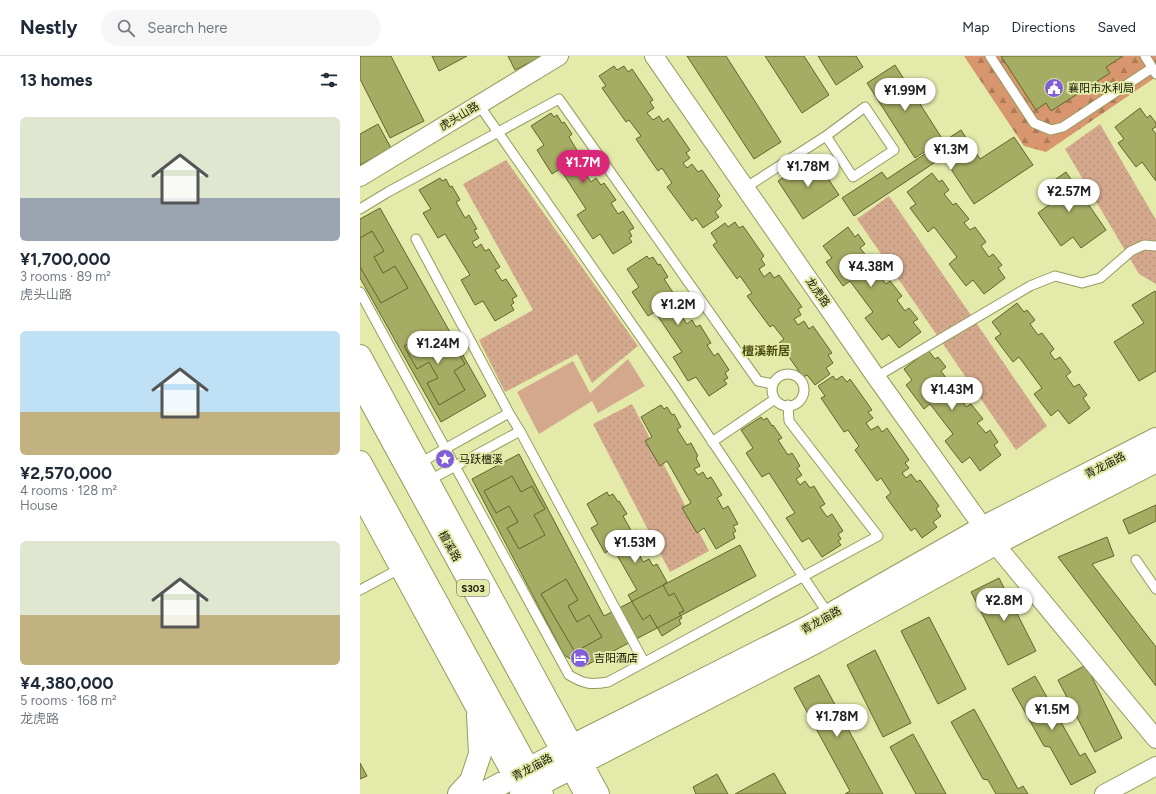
<!DOCTYPE html>
<html lang="en">
<head>
<meta charset="utf-8">
<style>
  body { margin:0; font-family:Figtree,"Noto Sans SC",sans-serif; background:#f6f6f7; color:#1f2937; height:100vh; display:flex; flex-direction:column; font-size:15px; white-space:nowrap }
  * { box-sizing:border-box; margin:0 }
  p { font-size:13px; color:#747a83 }
  .icon { flex:none; width:22px; height:22px; fill:none; stroke:currentColor; stroke-width:2; stroke-linecap:round; stroke-linejoin:round }
  .map { position:relative; flex:1; overflow:hidden }
  .side { display:flex; flex-direction:column; background:#fff; width:360px }
  .side>* { flex:none }
  .price { position:absolute; translate:-50% -34px; padding:0 9px; border-radius:14px; background:#fff; color:#222; font-size:13px; line-height:26px; filter:drop-shadow(0 1px 2px #0008) }
  .price::after { content:''; position:absolute; left:50%; top:24px; width:12px; height:9px; margin-left:-6px; background:inherit; clip-path:polygon(0 0,100% 0,50% 100%) }
  .price.on { background:#db2777; color:#fff }
  ul { padding:0; list-style:none }
  li { display:grid; align-content:center; gap:8px; height:212px; padding:0 20px }
  li span { display:grid; place-items:center; height:124px; border-radius:6px; color:#555 }
  li>.icon { margin-inline-start:auto }
  span .icon { width:72px; height:72px; fill:#fffc; stroke-width:1 }
  li b { font-size:17px }
  h2 { display:flex; justify-content:space-between; align-items:center; height:48px; padding:0 20px; font-size:17px }
  header { display:flex; align-items:center; gap:24px; box-sizing:border-box; height:56px; padding:0 20px; background:#fff; border-bottom:1px solid #e0e1e3 }
  header strong { font-size:19px }
  nav { display:flex; gap:22px; margin-inline-start:auto; font-size:14px }
  .search { width:280px; height:36px; background:#f6f6f7; display:flex; align-items:center; gap:10px; box-sizing:border-box; padding:0 14px; border-radius:22px; color:#747a83; font-size:15px }
  main { display:flex; flex:1; min-height:0 }
  .map>svg:first-child { display:block }
  .forest { fill:url(#forest-firs) }
  .park { fill:url(#park-dots) }
  .pitch { fill:#d4a88c }
  .building { fill:#a5ac63; stroke:#606529 }
  .lines { fill:none; stroke-linecap:round; stroke-linejoin:round }
  .service-casing { stroke:#959b5f; stroke-width:11 }
  .minor-casing { stroke:#959b5f; stroke-width:20 }
  .tertiary-casing { stroke:#959b5f; stroke-width:24 }
  .primary-casing { stroke:#959b5f; stroke-width:24 }
  .service { stroke:#fff; stroke-width:9 }
  .minor { stroke:#fff; stroke-width:18 }
  .tertiary { stroke:#fff; stroke-width:22 }
  .primary { stroke:#fff; stroke-width:22 }
  .labels { text-anchor:middle; stroke-width:4; stroke-linejoin:round; paint-order:stroke }
  .shield { fill:#e3eaaa; stroke:#545834; stroke-width:1 }
  .shield-label { font-size:10px; font-weight:bold; fill:#171902 }
  .poi-label { font-size:11px; fill:#171902; stroke:#e3eaaa; text-anchor:start }
  .street-label { font-size:11px; fill:#171902; stroke:#e3eaaa }
  .neighbourhood-label { font-size:12px; font-weight:bold; fill:#484c0c; stroke:#e3eaaa }
</style>
</head>
<body>
<header>
<strong>Nestly</strong>
<div class="search"><svg class="icon" aria-label="search" viewBox="0 0 24 24"><circle cx="10" cy="10" r="6"/><path d="M15 15l6 6"/></svg>Search here</div>
<nav><a>Map</a><a>Directions</a><a>Saved</a></nav>
</header>
<main>
<section class="side">
<h2>13 homes<svg class="icon" aria-label="filters" viewBox="0 0 24 24"><path d="M4 7h16M4 17h16"/><circle cx="9" cy="7" r="2"/><circle cx="15" cy="17" r="2"/></svg></h2>
<ul>
<li><span style="background:linear-gradient(#dfe7d0 65%,#9aa5b1 0)"><svg class="icon" aria-label="home" viewBox="0 0 24 24"><path d="M3 11l9-7 9 7M6 9v11h12V9"/></svg></span><div><b>¥1,700,000</b><p>3 rooms · 89 m²</p><p>虎头山路</p></div></li>
<li><span style="background:linear-gradient(#bfe0f5 65%,#c2b280 0)"><svg class="icon" aria-label="home" viewBox="0 0 24 24"><path d="M3 11l9-7 9 7M6 9v11h12V9"/></svg></span><div><b>¥2,570,000</b><p>4 rooms · 128 m²</p><p>House</p></div></li>
<li><span style="background:linear-gradient(#dfe7d0 60%,#c2b280 0)"><svg class="icon" aria-label="home" viewBox="0 0 24 24"><path d="M3 11l9-7 9 7M6 9v11h12V9"/></svg></span><div><b>¥4,380,000</b><p>5 rooms · 168 m²</p><p>龙虎路</p></div></li>
</ul>
</section>
<div class="map">
<svg width="796" height="738" viewBox="0 0 796 738">
  <defs>
    <pattern id="forest-firs" width="22" height="20" patternUnits="userSpaceOnUse"><rect width="22" height="20" fill="#d7966d"/><path d="M5 1l3.5 6h-7zM16 11l3.5 6h-7z" fill="#ad7a57"/></pattern>
    <pattern id="park-dots" width="8" height="8" patternUnits="userSpaceOnUse"><rect width="8" height="8" fill="#d4a88c"/><path d="M2 2h.1M6 6h.1" fill="none" stroke="#b59077" stroke-width="1.8" stroke-linecap="round"/></pattern>
  </defs>
  <rect width="100%" height="100%" fill="#e3eaaa"/>
  <path class="forest" d="M604,0H796V21L686,96L664,90Z"/>
  <path class="park" d="M740,68L796,164V228L779,218L705,93Z
    M146,104L278,290L232,327L217,298L145,336L119,284L173,254L103,128Z
    M529,140L687,370L656,394L497,163Z
    M272,348L349,495L310,516L233,368Z"/>
  <path class="pitch" d="M268,303L285,330L238,357L232,345L179,378L157,336L213,305L230,337Z"/>
  <path class="building" d="M0,0H31L64,65L30,82L0,23Z
    M72,0H107L79,15Z
    M148,0H182L155,14Z
    M327,0H366L421,86L394,103Z
    M405,0H444L469,39L442,57Z
    M458,0H496L503,11L476,29Z
    M641,0H763L746,11L750,17L691,55L686,47L676,54Z
    M535,9L583,84L555,102L507,27Z
    M254,10L257,14L264,10L268,16L272,13L293,44L290,46L294,52L287,57L293,64L299,60L303,66L308,62L330,94L326,97L330,102L323,107L327,112L332,108L338,116L342,114L360,140L357,143L362,150L355,156L359,161L343,172L336,162L332,165L307,131L312,127L302,112L298,115L276,83L281,80L269,64L266,66L242,32L246,30L239,20Z
    M780,52L787,62L790,59L796,67V71L792,73L796,78V125L782,106L776,111L758,87L764,83L755,71Z
    M191,57L194,61L197,59L202,67L204,66L212,78L209,81L218,96L222,94L231,106L228,108L233,116L227,120L231,126L236,122L241,129L244,127L256,144L251,147L258,158L263,155L274,172L269,175L272,180L269,182L272,186L253,198L240,178L233,183L217,159L226,153L200,113L192,118L177,94L184,89L171,70Z
    M18,68L31,92L0,109V78Z
    M601,74L620,103L654,81L673,109L614,148L583,101L494,160L482,142L522,116L527,123Z
    M453,100L479,139L443,163L418,125Z
    M706,116L746,174L721,192L713,181L701,190L678,157L689,149L679,135Z
    M572,117L579,126L582,124L589,134L584,138L593,149L596,147L609,163L604,167L610,174L615,171L626,186L621,190L629,201L633,198L642,209L638,212L645,222L624,238L613,224L606,230L589,208L597,201L574,171L568,176L550,152L556,148L547,136Z
    M80,122L82,125L86,123L90,131L92,130L100,144L96,146L105,162L109,159L117,173L114,174L119,182L112,186L116,192L121,188L125,195L129,193L140,211L135,214L142,225L146,223L157,240L152,243L154,247L151,249L154,254L135,265L123,245L115,249L101,224L110,219L85,178L78,182L63,157L71,153L59,134Z
    M20,152L126,340L81,366L0,222V163Z
    M375,166L379,172L383,170L404,200L401,203L405,209L399,213L404,221L410,216L414,222L419,219L442,251L438,253L441,259L434,263L438,269L444,265L449,273L453,270L472,297L468,299L473,307L466,312L470,318L455,329L447,319L443,321L419,287L424,283L413,269L410,271L387,240L392,237L380,220L377,223L353,189L357,186L351,177L365,167L368,171Z
    M488,171L495,181L498,178L505,188L500,192L509,203L512,201L525,217L520,221L526,228L530,225L542,240L537,244L545,255L549,252L558,263L553,266L561,276L539,292L529,279L522,284L505,262L513,256L490,225L483,230L466,206L472,202L463,190Z
    M12,175L24,195L14,201L23,217L35,210L48,232L21,247L0,211V182Z
    M287,200L289,203L293,201L298,209L300,208L308,221L304,223L314,238L318,236L326,249L323,251L329,258L323,262L327,268L332,264L336,271L340,269L351,287L347,289L354,300L358,297L369,314L365,317L368,322L364,324L367,328L349,340L336,321L328,325L313,301L322,296L295,256L288,260L272,236L279,231L267,213Z
    M795,235L796,237V315L779,325L754,286L784,267L772,249Z
    M657,247L664,256L667,254L675,264L670,268L678,279L682,277L694,293L690,297L695,304L700,301L711,316L706,320L714,331L719,328L727,339L723,342L730,352L709,368L698,354L691,360L674,338L682,332L659,301L653,306L635,282L641,278L632,266Z
    M72,275L81,292L92,286L105,308L94,315L105,334L79,349L67,327L78,322L69,306L57,313L44,290Z
    M568,294L575,303L578,301L586,311L581,315L589,326L593,323L605,340L601,343L606,351L611,348L623,363L617,367L626,377L630,374L638,386L634,389L641,399L620,415L610,401L602,407L585,385L593,378L570,348L564,353L546,329L552,324L544,313Z
    M473,320L476,324L482,320L487,326L490,323L512,354L508,356L513,362L506,367L511,374L518,370L522,376L527,372L549,404L545,407L549,412L542,417L546,422L551,418L557,426L560,424L579,450L576,453L581,460L573,466L577,471L562,482L555,472L551,475L526,441L531,437L521,422L517,425L495,394L499,390L488,374L484,376L461,342L465,340L458,330Z
    M301,349L304,353L307,351L312,359L314,358L321,371L317,373L327,389L331,387L338,400L336,402L340,410L334,413L338,419L343,416L347,423L351,421L362,439L357,442L363,453L368,450L378,468L373,470L376,475L373,477L375,482L356,493L344,472L337,477L322,452L331,447L307,405L300,410L285,385L292,381L281,361Z
    M401,361L403,364L407,362L412,370L413,369L422,382L418,384L428,399L432,397L440,410L437,412L442,419L436,423L440,429L445,425L450,432L454,430L465,448L460,451L467,461L472,458L483,475L478,478L481,483L478,485L481,489L462,501L449,482L442,486L426,462L435,457L409,417L402,421L386,397L393,392L381,374Z
    M159,398L244,560L380,489L396,520L223,611L204,599L112,423Z
    M152,420L161,436L172,430L185,453L174,459L185,479L159,493L147,472L158,466L149,450L136,457L124,435Z
    M247,436L249,440L253,438L258,446L259,445L267,458L263,460L272,476L276,474L284,487L281,489L286,497L280,500L283,506L289,503L293,510L297,508L307,526L303,529L309,540L314,537L324,555L319,557L322,562L319,564L321,568L302,580L290,559L283,564L268,539L277,534L253,492L245,497L231,472L238,468L227,448Z
    M796,449V465L769,478L763,464Z
    M747,481L754,500L732,508L796,591V630L698,501Z
    M639,522L676,595L648,609L611,536Z
    M206,523L218,544L208,550L217,566L229,559L242,581L215,596L181,538Z
    M569,561L606,633L578,648L541,575Z
    M515,594L551,667L523,681L487,609Z
    M726,609L762,682L735,696L698,624Z
    M459,619L523,738H485L490,735L434,632Z
    M675,620L720,700L725,697L736,716L711,729L690,691L684,690L652,633Z
    M614,653L658,733L663,730L668,738H636L628,724L623,723L591,666Z
    M553,678L586,738H556L530,691Z
    M0,707L7,720L0,723Z
    M414,717L426,738H375Z
    M357,718L368,738H336L333,731Z"/>
  <g class="lines">
    <defs>
      <path id="service" d="M630,0L674,67L691,74L703,71L792,12
        M785,0L796,18
        M119,49L315,330L469,559
        M385,132L466,80L505,51L534,94L493,121L466,80
        M0,153L28,136L199,43L398,325L413,328
        M56,183L149,357L160,375L284,606
        M0,236L209,619C224,628 230,629 248,626L518,480L429,365L428,349
        M412 334a16 16 0 1 1 32 0a16 16 0 1 1-32 0Z
        M516,321L670,230L695,220L722,227L740,222L771,195L784,189L796,190
        M352,386L415,343
        M58,408L149,357
        M68,425L160,375
        M776,504L796,533
        M0,534L41,512"/>
      <path id="minor" d="M294,0L516,321L635,488L796,683
        M0,121L199,0
        M744,738L796,710"/>
      <path id="tertiary" d="M0,300L238,738
        M0,436L162,734
        M99,738L111,725L120,698L118,659
        M122,738L202,695L450,570L624,471L796,383
        M161,738L456,586L635,488L796,405"/>
      <path id="primary" d="M0,326L226,738
        M0,406L182,738"/>
    </defs>
    <use href="#service" class="service-casing"/>
    <use href="#minor" class="minor-casing"/>
    <use href="#tertiary" class="tertiary-casing"/>
    <use href="#primary" class="primary-casing"/>
    <use href="#service" class="service"/>
    <use href="#minor" class="minor"/>
    <use href="#tertiary" class="tertiary"/>
    <use href="#primary" class="primary"/>
  </g>
  <defs>
    <symbol id="civic-disc" viewBox="-11 -11 22 22"><circle r="9.5" fill="#815ed9" stroke="#e3eaaa"/><path d="M-.6-6.5H3V-4.5H.6V-3L4-1V1h2V6H-6V1h2V-1L-.6-3ZM-1.2 2.5V6h2.4V2.5Z" fill="#fff"/></symbol>
    <symbol id="sight-disc" viewBox="-11 -11 22 22"><circle r="9.5" fill="#815ed9" stroke="#e3eaaa"/><path d="M0-6L1.8-2.2L6-1.7L2.9 1.2L3.7 5.4L0 3.3L-3.7 5.4L-2.9 1.2L-6-1.7L-1.8-2.2Z" fill="#fff"/></symbol>
    <symbol id="hotel-disc" viewBox="-11 -11 22 22"><circle r="9.5" fill="#815ed9" stroke="#e3eaaa"/><path d="M-6-4.5h1.5V1H6V5H4.5V3h-9V5H-6ZM-4 0a1.8 1.8 0 1 1 3.6 0ZM.5 0V-2.5h3Q6-2.5 6 0Z" fill="#fff"/></symbol>
  </defs>
  <g fill-rule="evenodd">
    <use href="#civic-disc" x="683" y="21" width="22" height="22"/>
    <use href="#sight-disc" x="74" y="392" width="22" height="22"/>
    <use href="#hotel-disc" x="209" y="591" width="22" height="22"/>
  </g>
  <g class="labels">
    <rect class="shield" x="97" y="524" width="32" height="16" rx="3"/>
    <g class="shield-label">
      <text x="113" y="536">S303</text>
    </g>
    <g class="poi-label">
      <text x="708" y="36">襄阳市水利局</text>
      <text x="99" y="407">马跃檀溪</text>
      <text x="234" y="606">吉阳酒店</text>
    </g>
    <g class="street-label">
      <text transform="translate(99 60) rotate(-31)" y="4">虎头山路</text>
      <text transform="translate(458 236) rotate(55)" y="4">龙虎路</text>
      <text transform="translate(745 409) rotate(-27)" y="4">青龙庙路</text>
      <text transform="translate(90 490) rotate(61)" y="4">檀溪路</text>
      <text transform="translate(461 564) rotate(-29)" y="4">青龙庙路</text>
      <text transform="translate(172 711) rotate(-28)" y="4">青龙庙路</text>
    </g>
    <g class="neighbourhood-label">
      <text x="406" y="299">檀溪新居</text>
    </g>
  </g>
</svg>
<b class="price" style="left:545px;top:56px">¥1.99M</b>
<b class="price" style="left:591px;top:115px">¥1.3M</b>
<b class="price on" style="left:223px;top:128px">¥1.7M</b>
<b class="price" style="left:448px;top:132px">¥1.78M</b>
<b class="price" style="left:709px;top:157px">¥2.57M</b>
<b class="price" style="left:511px;top:232px">¥4.38M</b>
<b class="price" style="left:318px;top:270px">¥1.2M</b>
<b class="price" style="left:78px;top:309px">¥1.24M</b>
<b class="price" style="left:592px;top:355px">¥1.43M</b>
<b class="price" style="left:275px;top:508px">¥1.53M</b>
<b class="price" style="left:644px;top:566px">¥2.8M</b>
<b class="price" style="left:692px;top:675px">¥1.5M</b>
<b class="price" style="left:477px;top:682px">¥1.78M</b>
</div>
</main>
</body>
</html>
